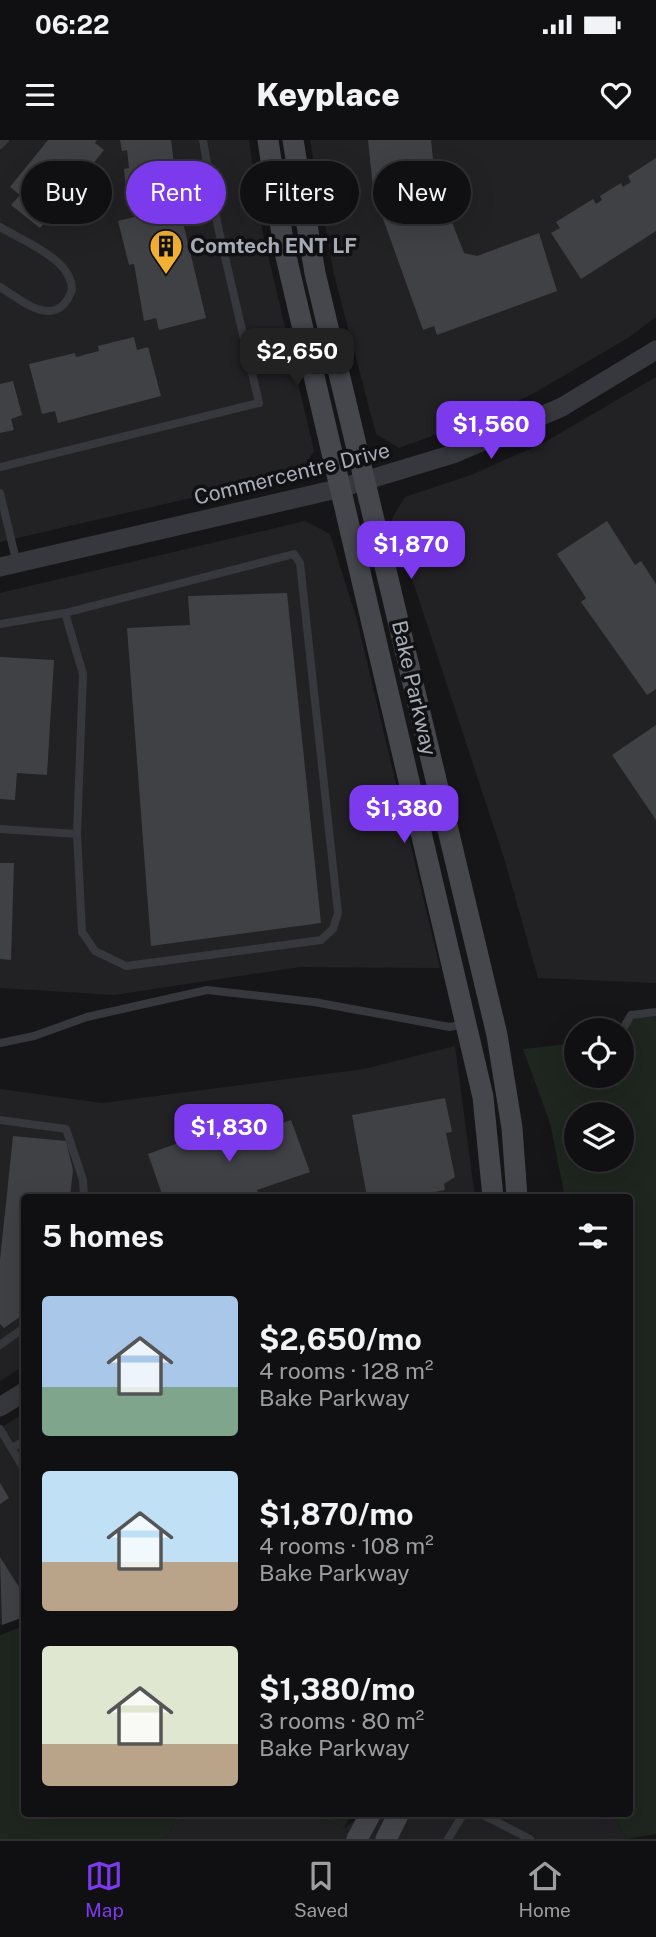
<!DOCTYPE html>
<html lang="en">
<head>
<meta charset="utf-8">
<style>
  body { margin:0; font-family:"Public Sans",sans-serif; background:#1e1e20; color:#f1f3f6; height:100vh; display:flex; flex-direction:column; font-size:26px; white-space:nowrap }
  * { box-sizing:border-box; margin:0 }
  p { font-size:23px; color:#9c9d9f }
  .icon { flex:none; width:38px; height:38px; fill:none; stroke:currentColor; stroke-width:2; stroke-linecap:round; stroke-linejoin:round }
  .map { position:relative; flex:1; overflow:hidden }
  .details { position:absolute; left:21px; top:1054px; width:612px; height:623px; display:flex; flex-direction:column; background:#101012; border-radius:7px; box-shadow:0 7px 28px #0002,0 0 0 2px #303032 }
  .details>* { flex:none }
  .hud { position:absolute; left:21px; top:21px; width:614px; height:63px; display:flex; gap:14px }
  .tools { position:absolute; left:564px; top:878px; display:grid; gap:14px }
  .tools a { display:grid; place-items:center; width:70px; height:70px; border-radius:50%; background:#101012; box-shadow:0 7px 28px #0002,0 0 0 2px #303032; font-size:35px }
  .price { position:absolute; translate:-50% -60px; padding:0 16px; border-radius:14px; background:#7c3aed; color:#fff; font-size:23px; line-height:46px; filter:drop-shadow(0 2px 4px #0008) }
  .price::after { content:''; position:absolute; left:50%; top:42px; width:21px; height:16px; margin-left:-10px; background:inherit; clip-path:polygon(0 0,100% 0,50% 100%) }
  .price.active { background:#222; color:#fff }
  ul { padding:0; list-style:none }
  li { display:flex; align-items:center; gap:21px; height:175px; padding:0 21px }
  li span { display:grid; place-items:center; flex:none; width:196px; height:140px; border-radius:7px; color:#555 }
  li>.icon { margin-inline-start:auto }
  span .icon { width:84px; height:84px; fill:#fffc; stroke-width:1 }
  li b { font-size:30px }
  h2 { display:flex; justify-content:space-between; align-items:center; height:84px; padding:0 21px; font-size:30px }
  .pill { padding:0 24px; border-radius:32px; background:#101012; box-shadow:0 7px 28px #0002,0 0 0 2px #303032; font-size:24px; line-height:63px }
  .pill.active { background:#7c3aed; color:#fff }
  .status { display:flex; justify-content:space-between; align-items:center; height:49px; padding:0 35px; background:#101012; direction:ltr }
  .status svg { height:19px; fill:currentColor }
  header { display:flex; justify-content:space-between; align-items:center; height:91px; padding:0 21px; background:#101012; font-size:32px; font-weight:800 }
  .menu { display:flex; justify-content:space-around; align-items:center; height:98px; border-top:2px solid #303032; background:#101012; font-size:19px; color:#9c9d9f }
  .menu a { display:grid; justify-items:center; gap:4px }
  .menu .active { color:#7c3aed }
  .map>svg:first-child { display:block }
  .built { fill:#222225 }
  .green { fill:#1e261f; fill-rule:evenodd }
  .building { fill:#404145 }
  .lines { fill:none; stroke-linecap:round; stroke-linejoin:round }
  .service { stroke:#37383d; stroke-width:8 }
  .tertiary { stroke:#37383d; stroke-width:19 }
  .secondary { stroke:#45474d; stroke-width:21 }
  .labels { text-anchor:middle; stroke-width:7; stroke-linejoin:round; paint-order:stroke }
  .poi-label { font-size:21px; font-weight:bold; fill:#a8adb8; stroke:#111113; text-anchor:start }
  .street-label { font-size:21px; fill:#a8adb8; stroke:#111113 }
</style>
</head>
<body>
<div class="status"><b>06:22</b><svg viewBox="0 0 49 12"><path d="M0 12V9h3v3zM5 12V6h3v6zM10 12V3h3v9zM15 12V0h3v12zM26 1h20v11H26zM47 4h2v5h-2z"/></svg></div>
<header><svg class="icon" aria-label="menu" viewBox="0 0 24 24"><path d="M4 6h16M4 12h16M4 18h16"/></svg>Keyplace<svg class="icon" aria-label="heart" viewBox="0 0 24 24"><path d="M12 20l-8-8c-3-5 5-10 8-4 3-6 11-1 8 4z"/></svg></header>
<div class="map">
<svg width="656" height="1699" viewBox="0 0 656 1699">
  <rect width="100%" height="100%" fill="#161618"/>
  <path class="built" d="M0,0H249L262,89L314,311L300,333L0,402Z
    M310,0H656V177L628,198L534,253L490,275L399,308L376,294L334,135Z
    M656,237V843L538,838L504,718L392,378L405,357L471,335L545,302Z
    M305,381L330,394L357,480L440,828L300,827L114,855L0,848V453Z
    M455,906L475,1057H24V1226L0,1241V949L102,963L364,929Z
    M24,1273V1477L0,1485V1288Z
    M195,1673H310L344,1688L366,1673H611L627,1699H165L174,1684Z"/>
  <path class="green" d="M656,871V1694L627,1699L611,1673H630V1057H565L550,983L523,909L576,903V936H621V893L625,880ZM576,975H621V1020H576Z
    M24,1486V1673H195L174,1684L165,1699H0V1495Z
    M310,1673H351L344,1688Z"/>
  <path class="building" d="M48,0H97L95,3L104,10L80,40L76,36L70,45L73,47L40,88L11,65L20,55L10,47Z
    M120,0H171L175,32L168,33L170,45L126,51L124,29L129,28L127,10L122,11Z
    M368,0H431L434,29L427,40L373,48Z
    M656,18V91L581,139L551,93L560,88L556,82L593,59L596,64L602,60L600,56L621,43L623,47L631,42L628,36Z
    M439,49L464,113L477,116L539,93L557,151L437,195L434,186L423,190L381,73Z
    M167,69L170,81L182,78L206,178L159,190L156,178L144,181L134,124L129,125L118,81Z
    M134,197L137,210L148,207L161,256L58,283L55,271L42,274L29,224L75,213L76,217L99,211L98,206Z
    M13,241L22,275L11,279L14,290L0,293V244Z
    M607,381L635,425L641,421L656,444V549L647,555L581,462L586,458L557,414Z
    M287,453L321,783L151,806L127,488L190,485L188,456Z
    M0,517L54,520L47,635L17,633L15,660L0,659Z
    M656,585V680L612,615Z
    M0,723H14L11,820L0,819Z
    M445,958L452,992L446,993L455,1037L444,1044L445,1050L409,1057H367L352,975Z
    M291,980L310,1032L257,1050L258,1054L250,1057H163L148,1014L217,989L222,1004Z
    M13,996L66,1001L73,1030L70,1057H24V1174L4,1188L0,1184V1120Z
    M0,1343L9,1358L0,1364Z
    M0,1417L24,1455V1477L2,1485Z"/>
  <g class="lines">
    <path class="service" d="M0,5L5,0
      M0,87C23,101 72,119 72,150C57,191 24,162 0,147
      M0,327L259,263L218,87L203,0
      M0,353L17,424
      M0,484L65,473L294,414L300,423L338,773L333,789L321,800L126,826L95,811L82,792L77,694L83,534L65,473
      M0,689L77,694
      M621,892L631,875L656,872
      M0,903L34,896L87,877L207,850L314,862L450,887L464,884
      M0,980L66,989L83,1040L84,1057
      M0,1205L24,1188
      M0,1289L24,1329
      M12,1308L24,1301
      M479,1673L530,1699
      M448,1699L464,1673"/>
    <path class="tertiary" d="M0,427L341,348L453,314L562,267L656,210
      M0,1267L24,1252"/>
    <path class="secondary" d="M268,0L284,108L483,957L493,1057
      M293,0L315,133L497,895L512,988L517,1057
      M357,1699L371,1673
      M386,1699L399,1673"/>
  </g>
  <defs>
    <symbol id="building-pin" viewBox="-11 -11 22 30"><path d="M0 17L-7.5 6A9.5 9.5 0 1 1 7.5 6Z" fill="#f2b134" stroke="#111113"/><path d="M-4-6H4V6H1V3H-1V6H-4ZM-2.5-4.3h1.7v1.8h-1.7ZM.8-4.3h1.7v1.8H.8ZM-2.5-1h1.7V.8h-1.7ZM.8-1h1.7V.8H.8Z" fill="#111"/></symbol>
  </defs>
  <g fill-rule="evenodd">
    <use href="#building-pin" x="147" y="87" width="38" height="52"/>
  </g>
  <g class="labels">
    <g class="poi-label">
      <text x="190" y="113">Comtech ENT LF</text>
    </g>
    <g class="street-label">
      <text transform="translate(292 334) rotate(-14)" y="7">Commercentre Drive</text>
      <text transform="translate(414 548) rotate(77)" y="7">Bake Parkway</text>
    </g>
  </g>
</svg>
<div class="tools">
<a><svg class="icon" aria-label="locate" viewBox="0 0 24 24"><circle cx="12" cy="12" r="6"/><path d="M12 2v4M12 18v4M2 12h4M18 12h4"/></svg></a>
<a><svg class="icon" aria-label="layers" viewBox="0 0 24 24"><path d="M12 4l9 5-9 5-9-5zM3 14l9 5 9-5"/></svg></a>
</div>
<b class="price active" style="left:297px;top:248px">$2,650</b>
<b class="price" style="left:491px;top:321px">$1,560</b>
<b class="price" style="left:411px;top:441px">$1,870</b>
<b class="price" style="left:404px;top:705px">$1,380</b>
<b class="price" style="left:229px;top:1024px">$1,830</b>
<div class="hud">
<a class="pill">Buy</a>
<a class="pill active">Rent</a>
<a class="pill">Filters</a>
<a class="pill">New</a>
</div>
<section class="details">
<h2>5 homes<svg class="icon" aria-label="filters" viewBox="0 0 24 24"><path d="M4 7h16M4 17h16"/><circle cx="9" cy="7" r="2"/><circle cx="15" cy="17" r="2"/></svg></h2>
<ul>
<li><span style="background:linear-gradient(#a9c7e8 65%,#7fa58c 0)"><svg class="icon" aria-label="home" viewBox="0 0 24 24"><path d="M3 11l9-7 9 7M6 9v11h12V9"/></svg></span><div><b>$2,650/mo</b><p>4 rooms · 128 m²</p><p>Bake Parkway</p></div></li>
<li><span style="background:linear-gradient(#bfe0f5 65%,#b9a48a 0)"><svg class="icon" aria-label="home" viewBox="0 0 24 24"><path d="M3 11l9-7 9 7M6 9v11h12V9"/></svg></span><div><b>$1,870/mo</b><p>4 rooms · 108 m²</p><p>Bake Parkway</p></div></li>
<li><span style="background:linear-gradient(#dfe7d0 70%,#b9a48a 0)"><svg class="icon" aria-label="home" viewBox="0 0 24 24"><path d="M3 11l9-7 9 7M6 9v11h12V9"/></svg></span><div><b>$1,380/mo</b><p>3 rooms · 80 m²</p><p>Bake Parkway</p></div></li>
</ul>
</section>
</div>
<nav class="menu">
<a class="active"><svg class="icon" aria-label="map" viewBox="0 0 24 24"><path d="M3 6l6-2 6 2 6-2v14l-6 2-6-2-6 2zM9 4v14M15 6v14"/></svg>Map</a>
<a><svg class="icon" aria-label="saved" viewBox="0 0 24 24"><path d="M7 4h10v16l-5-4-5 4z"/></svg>Saved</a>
<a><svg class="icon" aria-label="home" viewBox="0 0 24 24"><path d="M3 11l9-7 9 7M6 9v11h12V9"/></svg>Home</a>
</nav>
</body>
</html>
